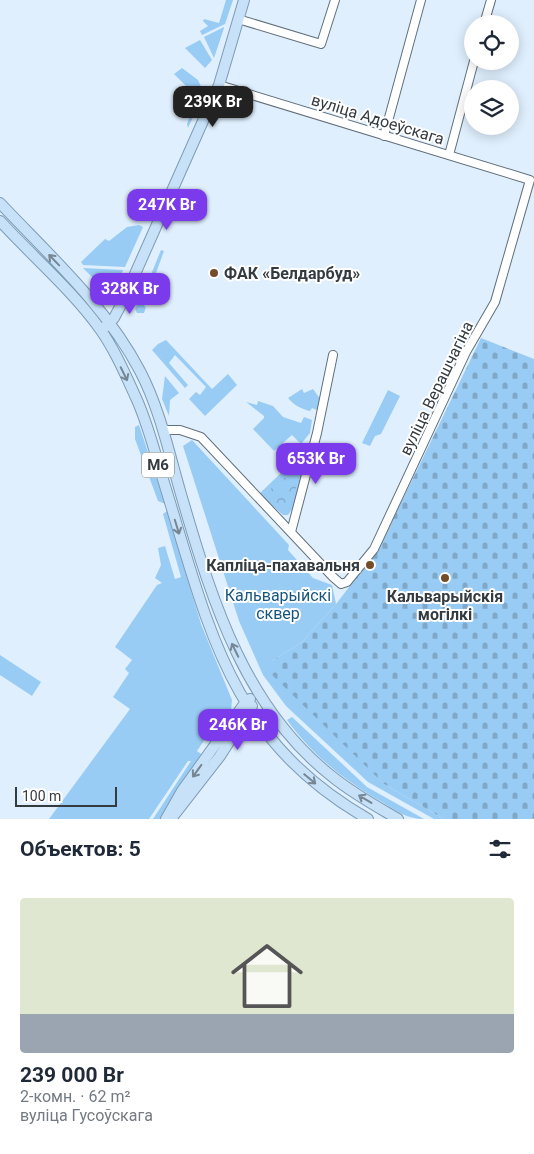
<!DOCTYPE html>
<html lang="ru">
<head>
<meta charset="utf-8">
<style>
  body { margin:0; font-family:Roboto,sans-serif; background:#f6f6f7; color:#1f2937; height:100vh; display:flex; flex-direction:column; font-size:19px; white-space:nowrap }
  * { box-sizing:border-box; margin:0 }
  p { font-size:16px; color:#747a83 }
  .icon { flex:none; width:28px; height:28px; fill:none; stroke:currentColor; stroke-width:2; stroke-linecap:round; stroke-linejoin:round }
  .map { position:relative; height:819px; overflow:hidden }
  .sheet { display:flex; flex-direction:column; background:#fff; flex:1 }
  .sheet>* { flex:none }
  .fabs { position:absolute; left:464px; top:15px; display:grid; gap:10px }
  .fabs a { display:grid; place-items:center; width:55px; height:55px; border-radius:50%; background:#fff; box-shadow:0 2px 12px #0003; font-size:25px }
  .scale { position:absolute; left:15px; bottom:12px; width:102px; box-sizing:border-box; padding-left:5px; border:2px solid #343b40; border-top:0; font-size:14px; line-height:18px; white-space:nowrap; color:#343b40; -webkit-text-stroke:4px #fff; paint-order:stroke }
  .price { position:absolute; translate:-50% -42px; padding:0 11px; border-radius:10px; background:#7c3aed; color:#fff; font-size:16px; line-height:32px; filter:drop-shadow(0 1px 2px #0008) }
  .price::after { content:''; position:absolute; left:50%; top:30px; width:15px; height:11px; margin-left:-8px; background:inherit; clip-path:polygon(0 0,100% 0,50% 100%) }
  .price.active { background:#222; color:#fff }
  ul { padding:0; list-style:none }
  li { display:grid; align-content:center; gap:10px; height:265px; padding:0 20px }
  li span { display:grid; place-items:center; height:155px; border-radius:5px; color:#555 }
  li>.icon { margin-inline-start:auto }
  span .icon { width:90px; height:90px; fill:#fffc; stroke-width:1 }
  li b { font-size:21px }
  h2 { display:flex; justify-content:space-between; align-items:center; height:60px; padding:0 20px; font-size:21px }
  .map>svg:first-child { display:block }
  .green { fill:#99ccf5 }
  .forest { fill:url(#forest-crowns) }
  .cemetery { fill:url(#cemetery-stones) }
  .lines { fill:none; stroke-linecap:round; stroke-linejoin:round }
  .minor-casing { stroke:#62707c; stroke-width:10 }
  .major-casing { stroke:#7c9bb4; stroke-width:12 }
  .minor { stroke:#fff; stroke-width:8 }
  .major { stroke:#c7e2f8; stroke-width:10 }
  .oneway { stroke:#768693 }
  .poi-dot { fill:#744e2a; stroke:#fff; stroke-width:2 }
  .labels { text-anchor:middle; stroke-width:4; stroke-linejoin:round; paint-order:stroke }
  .shield { fill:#fff; stroke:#717679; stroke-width:1 }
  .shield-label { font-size:15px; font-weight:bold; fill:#343b40 }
  .street-label { font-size:16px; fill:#343b40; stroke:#fff }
  .poi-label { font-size:16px; font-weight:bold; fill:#343b40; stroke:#fff; text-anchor:start }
  .park-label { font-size:16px; fill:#16557e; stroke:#fff }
</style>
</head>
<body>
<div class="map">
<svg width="534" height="819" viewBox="0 0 534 819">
  <defs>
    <pattern id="forest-crowns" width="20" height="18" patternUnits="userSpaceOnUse" patternTransform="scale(1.25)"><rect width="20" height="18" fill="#99ccf5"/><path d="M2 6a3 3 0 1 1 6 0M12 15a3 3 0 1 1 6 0" fill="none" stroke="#7ea7c8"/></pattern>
    <pattern id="cemetery-stones" width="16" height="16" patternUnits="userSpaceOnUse" patternTransform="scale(1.25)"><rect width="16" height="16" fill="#99ccf5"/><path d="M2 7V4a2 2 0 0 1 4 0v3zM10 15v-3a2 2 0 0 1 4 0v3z" fill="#7ea7c8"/></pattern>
  </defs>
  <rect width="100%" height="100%" fill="#dfeffd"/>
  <path class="green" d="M226,0H233L225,24L202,35L200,31L208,26L203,21L204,19L219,23Z
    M224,27V28L214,58L204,37Z
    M200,40L212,60L205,68L185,48Z
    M182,68L198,80L204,93L188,128L187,124L197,97L174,74Z
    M139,225L143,227L125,267L83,265L81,262L105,239L109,241L127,227Z
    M161,250L164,251L144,306L146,307L144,313H137L135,309L152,279L150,277Z
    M83,268L123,270L121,276L101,286Z
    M166,340L212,389L228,374L237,385L205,416L189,399L196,392L200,395L206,387L175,355L169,363L188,385L185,388L152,350L158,344Z
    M165,376L179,393L170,400L169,416L162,399Z
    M302,389L304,393L313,389L321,400L319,411L312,408L310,411C301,409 294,405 288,398Z
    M388,390L400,396L381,434L375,436L370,446L362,443Z
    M258,401L273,406L283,417L301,423L304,417L312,420L310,433L301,444L292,435L274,451L253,429L264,418V416L246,402L257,405Z
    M139,425L165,504L158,501L135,439V427Z
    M192,440L289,545L288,550L313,578L332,585L336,604L302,642L272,661L384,784L444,819H434L368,782L286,706L263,675L239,621L183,446Z
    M303,452L307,454L295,505L288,515H283L259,494Z
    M167,511L201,624L232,700L231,711L214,736L209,733L197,751L204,756L160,819H153L191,761H188L149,819H49L130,709L113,697L129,673L125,669L132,660L115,647L157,585L162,583L155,578L161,565L158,548L165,546L175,579L181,577L163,514Z
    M0,655L41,682L32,696L0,675Z
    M292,717L367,787L424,819C407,819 396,811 382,802C344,780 313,756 287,720Z"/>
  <path class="forest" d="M305,457V466L289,505L284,503L279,507L273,503L264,493L275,486L280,478H288L295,471L294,463Z"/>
  <path class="cemetery" d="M481,338L534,359V819H444L384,784L268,671L272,661L302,642L336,604L370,560L385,536Z"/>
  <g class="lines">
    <defs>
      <path id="minor" d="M238,19L321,44L335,0
        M484,24L491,0
        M384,136L421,0
        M449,155L474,61
        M163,430H180L201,437L333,577L341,584L347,582L374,549L466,352L495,302L530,180L219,85
        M291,532L317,433L333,355"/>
      <path id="major" d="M0,203C50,256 106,306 140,371C161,411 170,458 183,501C213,604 246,710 334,778C354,794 376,806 398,819
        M0,221C33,257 72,290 100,329C115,350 126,376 137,400C149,427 156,457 165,486C209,628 229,739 368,819
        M105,327L114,318L123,301L219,85L244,0
        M166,819L182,791L245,703L250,699
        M171,819L220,756L252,706"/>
    </defs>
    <use href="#minor" class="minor-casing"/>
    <use href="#major" class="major-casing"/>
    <use href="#minor" class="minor"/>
    <use href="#major" class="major"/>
  </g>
  <defs><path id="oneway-shaft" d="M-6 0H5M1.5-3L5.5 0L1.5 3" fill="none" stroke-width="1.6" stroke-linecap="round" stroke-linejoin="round" transform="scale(1.25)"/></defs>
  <g class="oneway">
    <use href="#oneway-shaft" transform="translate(54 260) rotate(-134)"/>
    <use href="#oneway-shaft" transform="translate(124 374) rotate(64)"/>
    <use href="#oneway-shaft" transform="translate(177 527) rotate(73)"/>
    <use href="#oneway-shaft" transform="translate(235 650) rotate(-116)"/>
    <use href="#oneway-shaft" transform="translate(197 771) rotate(126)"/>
    <use href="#oneway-shaft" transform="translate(310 779) rotate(40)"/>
    <use href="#oneway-shaft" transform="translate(365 799) rotate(-149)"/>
  </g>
  <g class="poi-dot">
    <circle cx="214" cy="273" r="5"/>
    <circle cx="370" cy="565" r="5"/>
    <circle cx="445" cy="578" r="5"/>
  </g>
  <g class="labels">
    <rect class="shield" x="142" y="452.5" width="32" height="25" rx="4"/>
    <g class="shield-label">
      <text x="158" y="470">М6</text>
    </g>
    <g class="street-label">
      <text transform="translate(378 119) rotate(17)" y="6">вуліца Адоеўскага</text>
      <text transform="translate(436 388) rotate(-64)" y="6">вуліца Верашчагіна</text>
    </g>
    <g class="poi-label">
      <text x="224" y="279">ФАК «Белдарбуд»</text>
      <text x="360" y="571" text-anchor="end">Капліца-пахавальня</text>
      <text x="445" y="602" text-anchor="middle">Кальварыйскія<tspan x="445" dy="18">могілкі</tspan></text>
    </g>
    <g class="park-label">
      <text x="278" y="601">Кальварыйскі<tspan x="278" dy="18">сквер</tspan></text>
    </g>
  </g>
</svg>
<div class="fabs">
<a><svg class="icon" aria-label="locate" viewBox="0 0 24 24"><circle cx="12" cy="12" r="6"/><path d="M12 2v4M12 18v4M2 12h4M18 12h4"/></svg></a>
<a><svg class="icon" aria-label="layers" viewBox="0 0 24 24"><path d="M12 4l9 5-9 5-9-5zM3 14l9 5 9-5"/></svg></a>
</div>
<div class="scale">100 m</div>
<b class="price active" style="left:213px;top:128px">239K Br</b>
<b class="price" style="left:167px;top:231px">247K Br</b>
<b class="price" style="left:130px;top:315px">328K Br</b>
<b class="price" style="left:316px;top:485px">653K Br</b>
<b class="price" style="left:238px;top:751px">246K Br</b>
</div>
<section class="sheet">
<h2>Объектов: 5<svg class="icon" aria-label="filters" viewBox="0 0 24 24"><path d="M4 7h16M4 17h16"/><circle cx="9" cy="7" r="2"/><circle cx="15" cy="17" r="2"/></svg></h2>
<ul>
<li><span style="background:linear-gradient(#dfe7d0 75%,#9aa5b1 0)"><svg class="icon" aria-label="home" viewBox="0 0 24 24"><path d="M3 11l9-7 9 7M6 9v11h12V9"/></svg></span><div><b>239 000 Br</b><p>2-комн. · 62 m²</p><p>вуліца Гусоўскага</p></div></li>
</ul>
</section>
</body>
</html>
